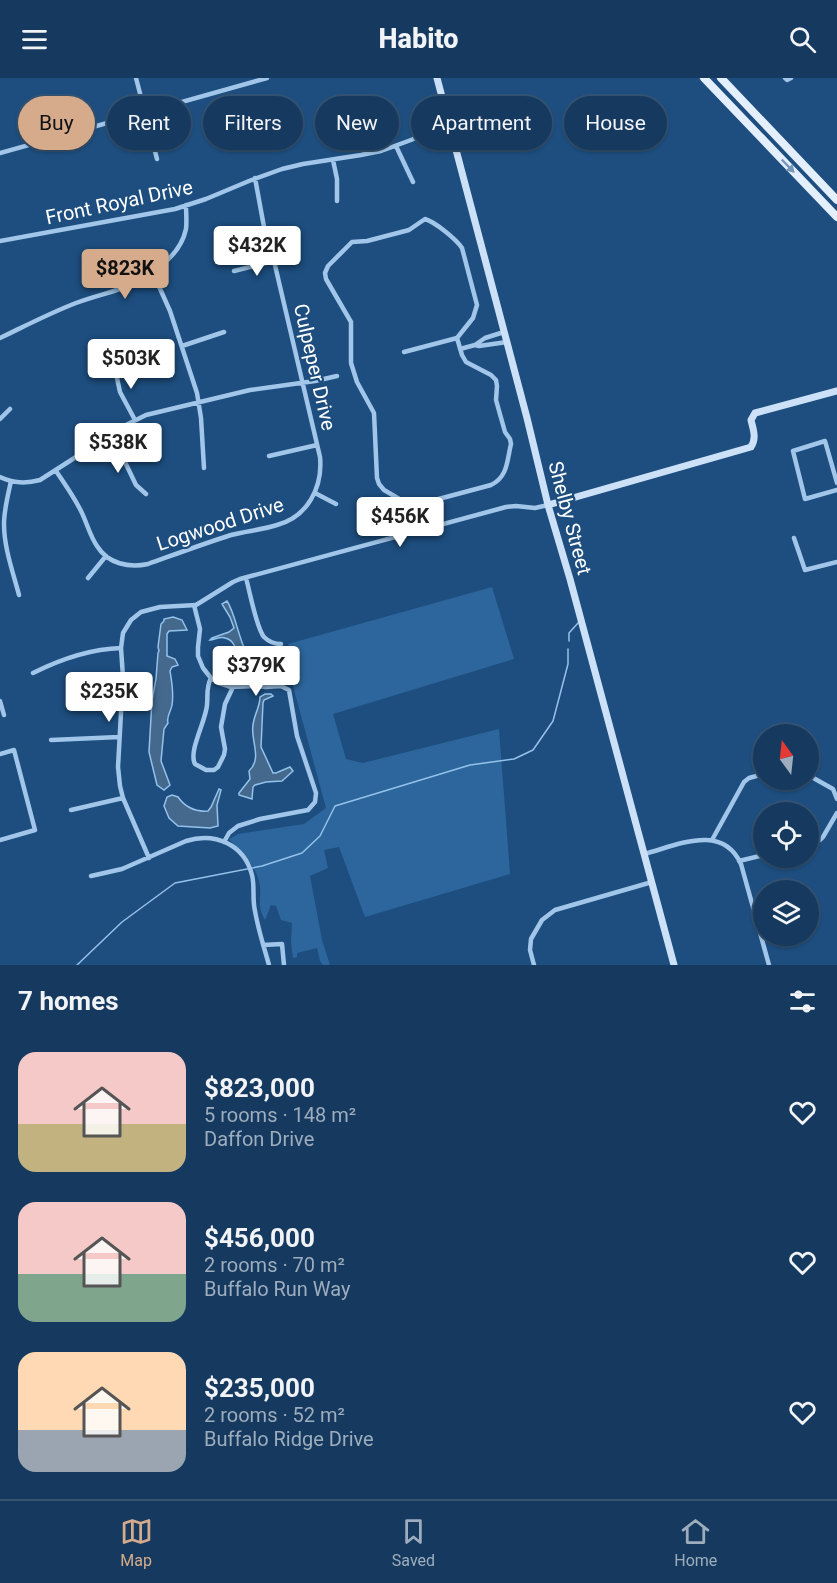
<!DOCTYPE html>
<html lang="en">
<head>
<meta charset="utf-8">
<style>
  body { margin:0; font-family:Roboto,sans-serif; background:#1f4165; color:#f1f3f6; height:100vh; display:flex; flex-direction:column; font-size:22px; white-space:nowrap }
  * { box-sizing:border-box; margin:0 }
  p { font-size:20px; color:#9eadbd }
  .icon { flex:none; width:33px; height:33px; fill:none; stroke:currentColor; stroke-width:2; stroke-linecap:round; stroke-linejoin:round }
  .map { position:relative; height:887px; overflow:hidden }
  .panel { display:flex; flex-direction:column; background:#163a5f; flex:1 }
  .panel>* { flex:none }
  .guide { position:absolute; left:18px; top:18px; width:801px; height:54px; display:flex; gap:12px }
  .needle { width:39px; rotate:345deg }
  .controls { position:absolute; left:753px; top:646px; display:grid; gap:12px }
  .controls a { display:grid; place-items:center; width:66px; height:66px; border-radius:50%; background:#163a5f; box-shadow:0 2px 4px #0004,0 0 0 2px #355474; font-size:30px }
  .price { position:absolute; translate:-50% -51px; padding:0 14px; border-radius:6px; background:#fff; color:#222; font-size:20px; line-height:39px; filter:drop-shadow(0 2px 3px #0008) }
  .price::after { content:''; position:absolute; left:50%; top:36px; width:18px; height:14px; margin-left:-9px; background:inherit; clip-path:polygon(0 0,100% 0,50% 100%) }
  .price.on { background:#d6ab8b; color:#111 }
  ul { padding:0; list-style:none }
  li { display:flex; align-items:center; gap:18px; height:150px; padding:0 18px }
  li span { display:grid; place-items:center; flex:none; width:168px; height:120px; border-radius:18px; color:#555 }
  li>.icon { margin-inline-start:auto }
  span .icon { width:72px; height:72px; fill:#fffc; stroke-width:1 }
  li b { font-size:26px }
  h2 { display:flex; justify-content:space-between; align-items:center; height:72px; padding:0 18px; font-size:26px }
  .tag { padding:0 21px; border-radius:27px; background:#163a5f; box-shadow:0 2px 4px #0004,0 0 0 2px #355474; font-size:21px; line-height:54px }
  .tag.on { background:#d6ab8b; color:#111 }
  header { display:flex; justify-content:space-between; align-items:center; height:78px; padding:0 18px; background:#163a5f; font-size:27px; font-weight:800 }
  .menu { display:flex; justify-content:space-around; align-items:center; height:84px; border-top:2px solid #355474; background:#163a5f; font-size:16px; color:#9eadbd }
  .menu a { display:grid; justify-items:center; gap:3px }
  .menu .on { color:#d6ab8b }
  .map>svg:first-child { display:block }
  .green { fill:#2d669c }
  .water { fill:#44698d; stroke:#94c2ea; stroke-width:1.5 }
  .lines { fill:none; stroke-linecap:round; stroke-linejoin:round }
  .stream { stroke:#94c2ea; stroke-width:1.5 }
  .street { stroke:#a1c6e9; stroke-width:4.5 }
  .secondary { stroke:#cce1f7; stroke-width:7 }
  .primary { stroke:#e4effe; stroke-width:8 }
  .oneway { fill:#7796b8 }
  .labels { text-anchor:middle; stroke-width:4.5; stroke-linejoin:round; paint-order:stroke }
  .street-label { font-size:20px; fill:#fff; stroke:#1d4e7f }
</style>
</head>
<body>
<header><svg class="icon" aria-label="menu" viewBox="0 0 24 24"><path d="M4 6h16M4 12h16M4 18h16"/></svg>Habito<svg class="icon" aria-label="search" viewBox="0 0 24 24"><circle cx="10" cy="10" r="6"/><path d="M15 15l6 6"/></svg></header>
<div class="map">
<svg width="837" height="887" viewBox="0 0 837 887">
  <rect width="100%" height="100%" fill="#1d4e7f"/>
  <path class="green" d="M492,509L514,581L333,636L346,681L363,685L499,651L510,796L365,839L339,769L324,772L328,790L310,798L322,862L330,887H323L320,883L317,870L297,875V879L293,880L291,864L292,845L281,842L276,828L271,827L265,842C257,828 261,824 260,809C258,789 242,775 229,761L238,756L304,746L326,730L293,608L288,566Z"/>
  <path class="water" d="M227,523C238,539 240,580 259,588L267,584L270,585L274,597L273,600L269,602L261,600L259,596L255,595L253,585L250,581H237L235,580C238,572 234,562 225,560C221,558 214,562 210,562L212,560L229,554L234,550L230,539L222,526Z
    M173,539L182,542L187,552L169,553L167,556V578L175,581L178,587L172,589L170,593C172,605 174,615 172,627C171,634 166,638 168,645L164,651L161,683L170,707L164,712L157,707L149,674L152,622L156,601L158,575L159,573L158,569L161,546L164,543V541Z
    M265,616H271L273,618L264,622L263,625L261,669L273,695H276L290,689L293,693L282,703L266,704L255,707L253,709L252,721L239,717V715L250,701L249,693C263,680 250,662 253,647C254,637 260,629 260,619Z
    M219,711L221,712L217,727L218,748L210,750L178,748L169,740L164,728L167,719L172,717L178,719C185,729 195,734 208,733L211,729Z"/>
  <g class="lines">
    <path class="stream" d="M569,563V555L578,545
      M77,887L122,844L175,805L262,788L302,775L320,758L335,728L470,687L514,681L533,672L553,643L568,586V571"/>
    <path class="street" d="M136,0L157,81
      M785,0L787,2L791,0
      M396,68L413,104
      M0,75L267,0
      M333,82L337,101V123
      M425,141C435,144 456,161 462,170L477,227L473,240L457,260L462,277L466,284L491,297L496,302L497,308L496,322L505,354L510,361L511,366C507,382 508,399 491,407L435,422L426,429L418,431L413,429L384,412L379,406L377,400L374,335L357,304L351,285V244L326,201L325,195L328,188L352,164L367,163L409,152Z
      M0,163L175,131L206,121L249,103L282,91L303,86L361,77L381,73L411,62L449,45
      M234,193L274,183
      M153,195L170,233L197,315L201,340L204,390
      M504,254L485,260L475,267L479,268L507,264
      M0,260C25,248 50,235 76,225C111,212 135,212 164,185C175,176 183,165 186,151C187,143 186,135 186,127
      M182,268L224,254
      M460,271L475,267
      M404,274L457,260
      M114,286L120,314L135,342
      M0,341L10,331
      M109,358L124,382L136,407L146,416
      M269,378L317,367
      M56,393C65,406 74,419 81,433C87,445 90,458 97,468C108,486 129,490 148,486C176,476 203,466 231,457C246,453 262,452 277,447C307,439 323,410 320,379L274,183L264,149L255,100
      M0,399C14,405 25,406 40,402L126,347L146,337L250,312L315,303L337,298
      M11,403C8,417 4,432 4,446C4,470 13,494 19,517
      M837,405L825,363L793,373L805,421L837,412
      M315,415L336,426
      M794,460L805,492L837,484
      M88,500L106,478
      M246,500C250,514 256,549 264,559C269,564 275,566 281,566
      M194,527L200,551L198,569V578L203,590L211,600L219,605L231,609L255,608L266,609L281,608L289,612L297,658L316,715L315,724L308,732L260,741L238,748L229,755L224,764
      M33,595C61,581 89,571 121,570
      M211,600C206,609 208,617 207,627C206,643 188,673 195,686L206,692H214L218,689L224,677L225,671L221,649L225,626L233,609
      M0,623L4,637
      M51,662L119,659
      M0,676L14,672L35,752L0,762
      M808,697L833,711L837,721
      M71,732L123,720
      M712,762L744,704L749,700L764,696
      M808,765L820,762L823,759L837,735
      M644,776C676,768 722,744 741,786L769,887
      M149,780L123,720L120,708L118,689L123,599L121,570L123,555L131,542L141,534L160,529L196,527L233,504L240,501L506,429L516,428L535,430L548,427
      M739,783L764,777
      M91,798L122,791L186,763C215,754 244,766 252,797C255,809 252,821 255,833C258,851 264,869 269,887
      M263,867L282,866L284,887
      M534,887L530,872L531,861L542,842L555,832L652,804"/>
    <path class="secondary" d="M437,0L527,340L548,427L570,501L674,887
      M548,427L751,369C757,360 753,351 751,342L755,335L837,313"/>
    <path class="primary" d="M704,0L837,139
      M721,0L837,122"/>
  </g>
  <defs><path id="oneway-solid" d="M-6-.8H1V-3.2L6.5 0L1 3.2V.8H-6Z" transform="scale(1.5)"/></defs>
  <use class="oneway" href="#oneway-solid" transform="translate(788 88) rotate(46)"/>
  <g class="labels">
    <g class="street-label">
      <text transform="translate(119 124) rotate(-12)" y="7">Front Royal Drive</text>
      <text transform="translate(315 289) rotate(77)" y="7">Culpeper Drive</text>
      <text transform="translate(570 440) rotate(75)" y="7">Shelby Street</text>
      <text transform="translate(220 446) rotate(-18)" y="7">Logwood Drive</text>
    </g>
  </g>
</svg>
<div class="controls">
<a><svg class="needle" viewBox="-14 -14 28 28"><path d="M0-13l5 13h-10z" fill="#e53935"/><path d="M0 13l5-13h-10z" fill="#9eadbd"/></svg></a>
<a><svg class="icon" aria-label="locate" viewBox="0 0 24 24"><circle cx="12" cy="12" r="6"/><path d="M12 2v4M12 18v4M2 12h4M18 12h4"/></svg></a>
<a><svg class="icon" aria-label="layers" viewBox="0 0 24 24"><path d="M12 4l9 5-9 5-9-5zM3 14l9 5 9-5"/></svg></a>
</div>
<b class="price" style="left:257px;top:199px">$432K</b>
<b class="price on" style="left:125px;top:222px">$823K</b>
<b class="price" style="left:131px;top:312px">$503K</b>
<b class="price" style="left:118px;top:396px">$538K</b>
<b class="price" style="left:400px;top:470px">$456K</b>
<b class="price" style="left:256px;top:619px">$379K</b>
<b class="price" style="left:109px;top:645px">$235K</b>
<div class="guide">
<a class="tag on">Buy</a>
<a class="tag">Rent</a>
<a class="tag">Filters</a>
<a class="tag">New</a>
<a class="tag">Apartment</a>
<a class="tag">House</a>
</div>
</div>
<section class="panel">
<h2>7 homes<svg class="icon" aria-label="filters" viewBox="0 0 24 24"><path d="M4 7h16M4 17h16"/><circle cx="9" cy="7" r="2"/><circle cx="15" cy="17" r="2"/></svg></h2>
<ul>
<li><span style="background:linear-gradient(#f6c9c9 60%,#c2b280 0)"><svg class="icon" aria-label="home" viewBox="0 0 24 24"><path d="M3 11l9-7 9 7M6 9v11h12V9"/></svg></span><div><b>$823,000</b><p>5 rooms · 148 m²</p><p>Daffon Drive</p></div><svg class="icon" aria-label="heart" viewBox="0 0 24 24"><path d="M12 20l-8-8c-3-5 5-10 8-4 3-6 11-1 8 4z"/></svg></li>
<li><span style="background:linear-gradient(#f6c9c9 60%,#7fa58c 0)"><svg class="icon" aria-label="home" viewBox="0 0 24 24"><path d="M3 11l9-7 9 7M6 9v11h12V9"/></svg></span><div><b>$456,000</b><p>2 rooms · 70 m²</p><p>Buffalo Run Way</p></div><svg class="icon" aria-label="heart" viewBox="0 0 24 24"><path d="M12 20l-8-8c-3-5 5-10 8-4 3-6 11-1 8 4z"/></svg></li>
<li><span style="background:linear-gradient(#ffd9b3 65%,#9aa5b1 0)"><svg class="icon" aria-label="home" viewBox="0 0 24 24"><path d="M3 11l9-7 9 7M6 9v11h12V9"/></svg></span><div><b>$235,000</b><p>2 rooms · 52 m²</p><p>Buffalo Ridge Drive</p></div><svg class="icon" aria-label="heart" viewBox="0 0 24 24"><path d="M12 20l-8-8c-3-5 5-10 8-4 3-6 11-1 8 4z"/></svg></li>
</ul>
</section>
<nav class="menu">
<a class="on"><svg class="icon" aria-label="map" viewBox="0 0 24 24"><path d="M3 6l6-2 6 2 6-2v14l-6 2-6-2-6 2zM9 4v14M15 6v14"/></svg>Map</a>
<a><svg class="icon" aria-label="saved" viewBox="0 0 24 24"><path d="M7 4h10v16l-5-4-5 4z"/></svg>Saved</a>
<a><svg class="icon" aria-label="home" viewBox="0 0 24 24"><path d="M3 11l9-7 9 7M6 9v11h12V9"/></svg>Home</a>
</nav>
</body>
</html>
